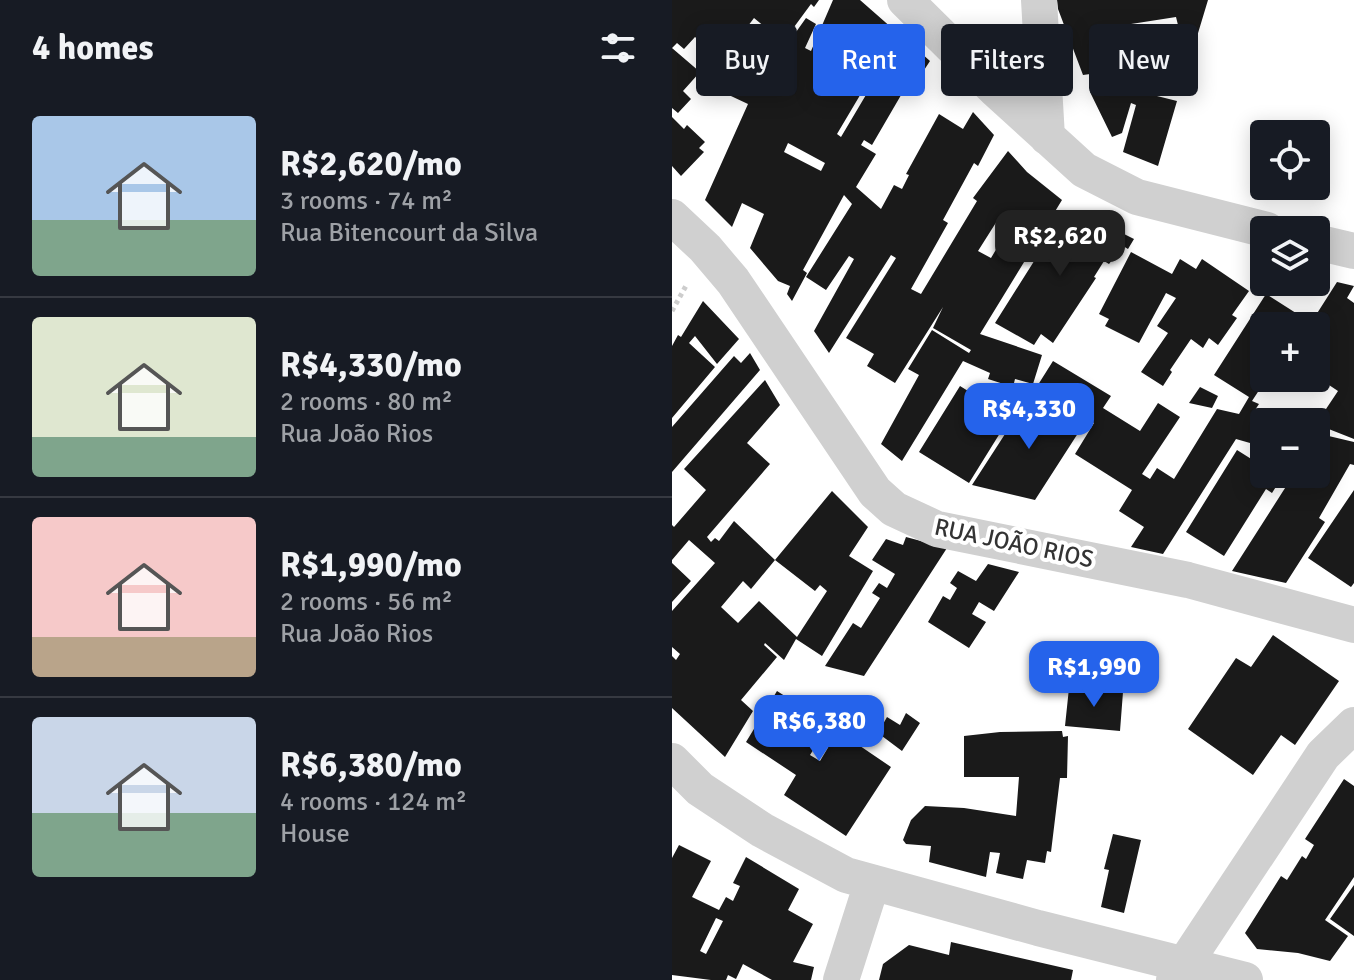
<!DOCTYPE html>
<html lang="en">
<head>
<meta charset="utf-8">
<style>
  body { margin:0; font-family:Signika,sans-serif; background:#242831; color:#f1f3f6; height:100vh; display:flex; flex-direction:column; font-size:30px; white-space:nowrap }
  * { box-sizing:border-box; margin:0 }
  p { font-size:26px; color:#9ea1a6 }
  .icon { flex:none; width:44px; height:44px; fill:none; stroke:currentColor; stroke-width:2; stroke-linecap:round; stroke-linejoin:round }
  .map { position:relative; flex:1; overflow:hidden }
  .panel { display:flex; flex-direction:column; background:#171b24; width:672px }
  .panel>* { flex:none }
  .top-card { position:absolute; left:24px; top:24px; width:538px; height:72px; display:flex; gap:16px }
  .tools { position:absolute; left:578px; top:120px; display:grid; gap:16px }
  .tools a { display:grid; place-items:center; width:80px; height:80px; border-radius:8px; background:#171b24; box-shadow:0 4px 20px #0003; font-size:40px }
  .price { position:absolute; translate:-50% -68px; padding:0 18px; border-radius:16px; background:#2563eb; color:#fff; font-size:26px; line-height:52px; filter:drop-shadow(0 2px 4px #0008) }
  .price::after { content:''; position:absolute; left:50%; top:48px; width:24px; height:18px; margin-left:-12px; background:inherit; clip-path:polygon(0 0,100% 0,50% 100%) }
  .price.selected { background:#222; color:#fff }
  ul { padding:0; list-style:none }
  li { display:flex; align-items:center; gap:24px; height:200px; padding:0 32px }
  li+li { border-top:2px solid #363941 }
  li span { display:grid; place-items:center; flex:none; width:224px; height:160px; border-radius:8px; color:#555 }
  li>.icon { margin-inline-start:auto }
  span .icon { width:96px; height:96px; fill:#fffc; stroke-width:1 }
  li b { font-size:34px }
  h2 { display:flex; justify-content:space-between; align-items:center; height:96px; padding:0 32px; font-size:34px }
  .chip { padding:0 28px; border-radius:8px; background:#171b24; box-shadow:0 4px 20px #0003; font-size:28px; line-height:72px }
  .chip.selected { background:#2563eb; color:#fff }
  main { display:flex; flex:1; min-height:0 }
  .map>svg:first-child { display:block }
  .building { fill:#1a1a1a; fill-rule:evenodd }
  .lines { fill:none; stroke-linecap:round; stroke-linejoin:round }
  .path { stroke:#cdcdcd; stroke-width:5; stroke-dasharray:4 4; stroke-linecap:butt }
  .street { stroke:#d0d0d0; stroke-width:36 }
  .labels { text-anchor:middle; stroke-width:8; stroke-linejoin:round; paint-order:stroke }
  .street-label { font-size:24px; fill:#333; stroke:#fff }
</style>
</head>
<body>
<main>
<section class="panel">
<h2>4 homes<svg class="icon" aria-label="filters" viewBox="0 0 24 24"><path d="M4 7h16M4 17h16"/><circle cx="9" cy="7" r="2"/><circle cx="15" cy="17" r="2"/></svg></h2>
<ul>
<li><span style="background:linear-gradient(#a9c7e8 65%,#7fa58c 0)"><svg class="icon" aria-label="home" viewBox="0 0 24 24"><path d="M3 11l9-7 9 7M6 9v11h12V9"/></svg></span><div><b>R$2,620/mo</b><p>3 rooms · 74 m²</p><p>Rua Bitencourt da Silva</p></div></li>
<li><span style="background:linear-gradient(#dfe7d0 75%,#7fa58c 0)"><svg class="icon" aria-label="home" viewBox="0 0 24 24"><path d="M3 11l9-7 9 7M6 9v11h12V9"/></svg></span><div><b>R$4,330/mo</b><p>2 rooms · 80 m²</p><p>Rua João Rios</p></div></li>
<li><span style="background:linear-gradient(#f6c9c9 75%,#b9a48a 0)"><svg class="icon" aria-label="home" viewBox="0 0 24 24"><path d="M3 11l9-7 9 7M6 9v11h12V9"/></svg></span><div><b>R$1,990/mo</b><p>2 rooms · 56 m²</p><p>Rua João Rios</p></div></li>
<li><span style="background:linear-gradient(#c9d6e8 60%,#7fa58c 0)"><svg class="icon" aria-label="home" viewBox="0 0 24 24"><path d="M3 11l9-7 9 7M6 9v11h12V9"/></svg></span><div><b>R$6,380/mo</b><p>4 rooms · 124 m²</p><p>House</p></div></li>
</ul>
</section>
<div class="map">
<svg width="682" height="980" viewBox="0 0 682 980">
  <rect width="100%" height="100%" fill="#fff"/>
  <path class="building" d="M0,0H147L142,7L139,4L111,42L82,18L64,42L61,40L54,48L90,80L134,18L144,24L133,48L139,51L161,0H188L229,36L206,74L232,90L200,145L192,140L189,145L204,154L184,187L209,209L222,185L230,189L237,175L234,174L267,114L291,129L301,112L322,135L306,166L302,163L271,220L276,223L239,289L249,294L305,201L301,198L336,151L355,172L390,200L308,334L370,355L361,384L343,379L341,387L316,379L318,373L291,361L230,461L209,444L247,375L236,369L260,330L297,353L299,350L261,328L271,307L223,383L195,366L202,354L174,338L224,258L219,255L157,353L142,331L182,259L177,256L154,290L134,277L180,204L172,195L131,270L135,273L120,301L115,294L118,286L106,281L78,248L92,214L70,203L60,227L33,200L76,104L44,89L57,74L24,45L28,41L23,37L12,49L5,43L0,48L28,72L11,91L19,99L6,113L0,108ZM200,75L204,78L169,137L165,134ZM116,143L153,163L149,171L112,152ZM325,221L337,228L319,258L306,251Z
    M385,0H536L514,73H506L503,39H498L497,26L506,25L504,17L427,29L428,37L492,27L498,63L411,75L386,9Z
    M239,44L258,61L241,87L221,73Z
    M461,77L484,83L481,95L505,101L486,166L451,152L464,105L459,103L450,133L440,137L418,92L458,91Z
    M0,117L12,129L15,125L33,142L27,148L32,152L9,176L0,166Z
    M388,213L416,231L424,220L462,239L456,249L451,246L437,264L432,261L422,277L424,278L381,343L369,334L362,345L323,323L371,247L368,245Z
    M459,252L500,274L508,259L524,269L530,259L577,291L560,315L565,318L546,345L537,338L531,348L519,339L498,370L500,372L491,386L469,372L496,333L485,326L504,298L494,293L467,343L433,326L437,319L427,314Z
    M665,282L682,286L675,298L682,303V439L644,424L666,391L651,381L658,368L644,359V338L654,321L644,315Z
    M594,294L638,322L636,326H592V378H595L580,401L587,404L579,416L599,421L592,422V447L564,439L491,554L459,547L472,527L447,511L460,490L403,454L422,423L364,388L381,361L439,396L431,408L468,431L486,403L508,417L470,474L478,479L485,468L502,479L545,409L567,414L577,397L542,375Z
    M31,301L67,339L45,364L23,336L17,343L43,367L0,418V346L6,335L9,337Z
    M78,353L88,370L0,472V427L62,356L69,363Z
    M93,380L108,405L75,443L98,464L35,537L39,542L43,538L47,541L62,521L103,560L79,589L71,581L49,607L66,623L87,601L125,637L155,591L148,585L143,591L103,560L160,491L196,527L177,556L201,571L150,656L124,639L112,660L93,643L92,645L105,657L69,700L81,711L53,757L0,708V656L4,660L8,654L0,647V611L43,563L17,540L0,560V525L2,527L34,490L12,469Z
    M288,386L338,417L297,483L247,452Z
    M528,387L546,396L540,408L517,403Z
    M359,394L410,427L363,500L300,485Z
    M644,433L682,442V465L678,464L647,518L653,522L614,583L560,571L622,474H644Z
    M565,450L592,467V474H612L600,493L594,489L552,556L514,532Z
    M682,490V583L679,587L636,558Z
    M234,537L275,548L192,676L153,666L181,623L189,628L208,598L200,593L207,583L215,588L223,574L200,560L214,539L231,545Z
    M0,563L19,581L0,602Z
    M316,564L347,572L322,611L307,602L300,614L314,622L297,648L256,622L271,596L278,600L285,588L278,583L286,571L304,581Z
    M601,635L667,681L623,745L609,735L581,775L516,729L564,658L579,667Z
    M397,688L451,692L448,731L393,726Z
    M105,691L147,718L157,702L167,709L138,755L148,761L166,731L219,767L174,836L112,795L124,775L74,742Z
    M183,696L192,703L184,714L175,707Z
    M234,713L248,723L230,751L206,733L215,717L228,725Z
    M390,731L391,737L396,736L395,778H388L379,852L375,851L373,863L355,860L351,879L324,873L328,853L318,852L314,877L257,862L259,846L234,844L231,840L239,820L253,806L292,808L344,816L347,777H292V736L328,732Z
    M672,779L682,786V877L653,920L676,936L658,961L626,953L585,949L573,933L609,876L615,880L630,856L634,859L642,845L633,839Z
    M441,834L469,840L452,913L429,907L437,870L432,869Z
    M7,845L39,861L20,897L47,910L54,897L61,901L68,886L61,883L74,857L127,889L116,910L141,924L121,962L142,967L139,980H100L71,964L64,979L56,975L54,980H39L0,975V858ZM44,918L51,921L34,954L28,951Z
    M682,885V936L658,919Z
    M279,942L401,970L399,980H207L211,964L237,945L277,955Z"/>
  <g class="lines">
    <path class="path" d="M0,311L15,284"/>
    <path class="street" d="M233,0L324,90L412,170L465,197L595,230
      M367,0L375,137
      M0,217L33,248L61,281L203,492L222,509L265,529L516,580L682,625
      M644,242L682,251
      M0,761L28,789L90,830L174,875L366,928L573,980
      M169,980L200,883
      M502,980L651,755L682,725"/>
  </g>
  <g class="labels">
    <g class="street-label">
      <text transform="translate(342 543) rotate(12)" y="8">RUA JOÃO RIOS</text>
    </g>
  </g>
</svg>
<div class="tools">
<a><svg class="icon" aria-label="locate" viewBox="0 0 24 24"><circle cx="12" cy="12" r="6"/><path d="M12 2v4M12 18v4M2 12h4M18 12h4"/></svg></a>
<a><svg class="icon" aria-label="layers" viewBox="0 0 24 24"><path d="M12 4l9 5-9 5-9-5zM3 14l9 5 9-5"/></svg></a>
<a>+</a>
<a>−</a>
</div>
<b class="price selected" style="left:388px;top:278px">R$2,620</b>
<b class="price" style="left:357px;top:451px">R$4,330</b>
<b class="price" style="left:422px;top:709px">R$1,990</b>
<b class="price" style="left:147px;top:763px">R$6,380</b>
<div class="top-card">
<a class="chip">Buy</a>
<a class="chip selected">Rent</a>
<a class="chip">Filters</a>
<a class="chip">New</a>
</div>
</div>
</main>
</body>
</html>
